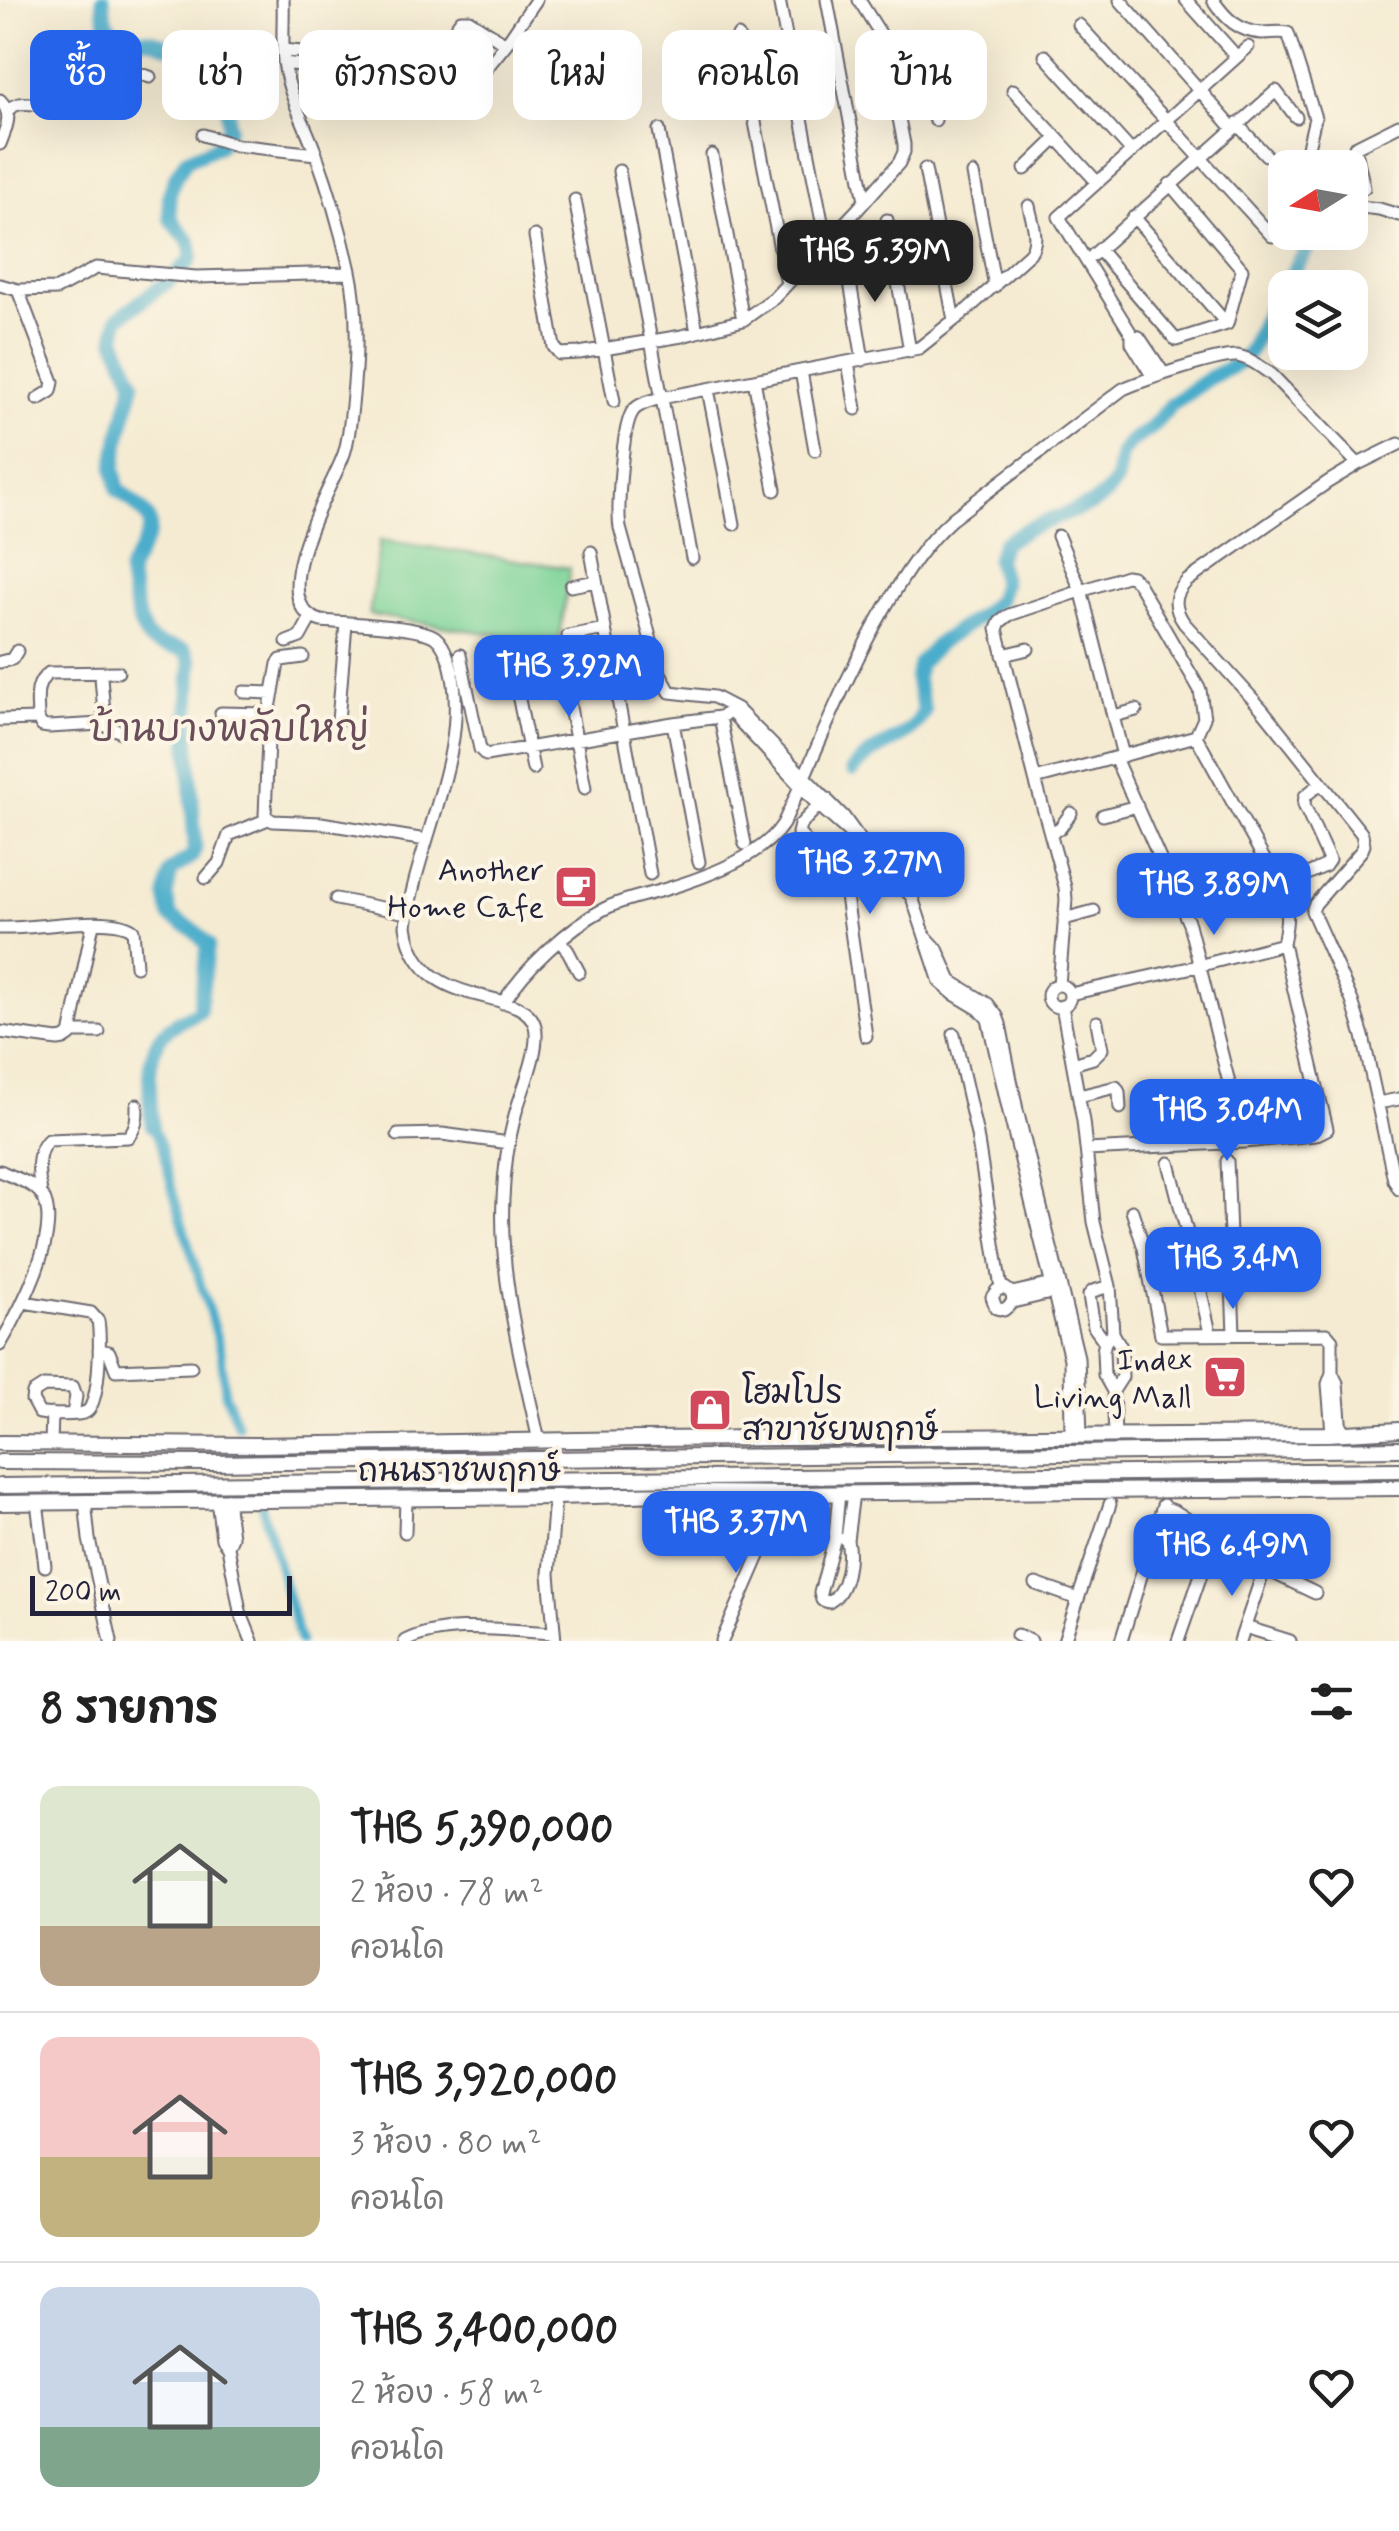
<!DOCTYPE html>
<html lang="th">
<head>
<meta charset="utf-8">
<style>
  body { margin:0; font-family:Mynerve,"Playpen Sans Thai",sans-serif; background:#f6f6f6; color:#222; height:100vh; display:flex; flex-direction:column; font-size:38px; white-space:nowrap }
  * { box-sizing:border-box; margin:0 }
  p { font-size:32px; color:#767676 }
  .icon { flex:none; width:55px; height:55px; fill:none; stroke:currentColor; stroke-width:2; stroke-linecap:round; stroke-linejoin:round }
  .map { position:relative; height:1641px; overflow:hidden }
  .details { display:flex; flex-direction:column; background:#fff; flex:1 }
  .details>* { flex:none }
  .banner { position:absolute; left:30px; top:30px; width:1340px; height:90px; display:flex; gap:20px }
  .needle { width:65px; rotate:259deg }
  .buttons { position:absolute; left:1268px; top:150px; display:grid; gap:20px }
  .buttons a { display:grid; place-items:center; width:100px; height:100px; border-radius:20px; background:#fff; box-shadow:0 10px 40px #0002; font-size:50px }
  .scale { position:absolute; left:30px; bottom:25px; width:262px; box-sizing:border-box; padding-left:10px; border:5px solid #22223b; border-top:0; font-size:28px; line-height:35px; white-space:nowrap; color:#22223b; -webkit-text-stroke:8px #fcf5e5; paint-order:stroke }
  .price { position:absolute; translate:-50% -85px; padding:0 22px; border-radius:20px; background:#2563eb; color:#fff; font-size:32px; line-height:65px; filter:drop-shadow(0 2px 5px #0008) }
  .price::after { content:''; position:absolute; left:50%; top:60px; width:30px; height:22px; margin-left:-15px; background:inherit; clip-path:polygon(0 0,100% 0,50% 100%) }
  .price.active { background:#222; color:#fff }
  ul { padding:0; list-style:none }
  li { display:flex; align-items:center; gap:30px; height:250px; padding:0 40px }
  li+li { border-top:2px solid #e0e0e0 }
  li span { display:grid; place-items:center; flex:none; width:280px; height:200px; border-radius:20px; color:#555 }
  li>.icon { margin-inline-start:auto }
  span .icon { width:120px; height:120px; fill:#fffc; stroke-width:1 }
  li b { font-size:42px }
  h2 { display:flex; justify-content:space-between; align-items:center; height:120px; padding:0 40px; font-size:42px }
  .tag { padding:0 35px; border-radius:20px; background:#fff; box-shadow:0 10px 40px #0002; font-size:35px; line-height:90px }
  .tag.active { background:#2563eb; color:#fff }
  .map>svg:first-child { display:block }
  .green { fill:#7bd398; stroke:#4e7a6a; stroke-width:2.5 }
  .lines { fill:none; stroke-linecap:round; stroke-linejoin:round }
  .canal { stroke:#4badcb; stroke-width:9 }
  .river { stroke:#4badcb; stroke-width:15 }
  .minor-casing { stroke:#6c6870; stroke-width:15 }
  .major-casing { stroke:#6c6870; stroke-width:18 }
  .minor { stroke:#fff; stroke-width:11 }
  .major { stroke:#fff; stroke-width:14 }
  .labels { text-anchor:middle; stroke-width:8; stroke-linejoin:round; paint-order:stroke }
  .poi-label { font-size:32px; fill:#22223b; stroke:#fcf5e5; text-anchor:end }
  .street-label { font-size:32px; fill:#22223b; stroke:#fcf5e5 }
  .quarter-label { font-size:38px; fill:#694e59; stroke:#fcf5e5 }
</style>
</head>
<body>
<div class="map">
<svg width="1399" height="1641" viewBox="0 0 1399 1641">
  <rect width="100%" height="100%" fill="#fcf5e5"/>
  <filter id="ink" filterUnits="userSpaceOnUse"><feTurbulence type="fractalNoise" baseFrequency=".01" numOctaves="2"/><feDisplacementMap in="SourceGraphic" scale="20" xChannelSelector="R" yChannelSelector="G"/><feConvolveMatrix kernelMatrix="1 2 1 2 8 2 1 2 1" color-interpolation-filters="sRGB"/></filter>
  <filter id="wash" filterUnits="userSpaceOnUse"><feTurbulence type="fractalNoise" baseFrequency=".0048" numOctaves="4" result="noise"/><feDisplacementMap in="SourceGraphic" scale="40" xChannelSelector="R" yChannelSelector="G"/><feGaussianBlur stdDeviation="2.25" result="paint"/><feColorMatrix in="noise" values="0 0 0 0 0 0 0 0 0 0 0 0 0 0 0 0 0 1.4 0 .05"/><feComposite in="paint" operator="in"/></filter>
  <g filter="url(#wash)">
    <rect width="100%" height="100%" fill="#f5ebd2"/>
    <path class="green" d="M380,540L570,568L559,644L369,615Z"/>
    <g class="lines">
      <path class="canal" d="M152,1125L161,1144L173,1192L221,1351L225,1393L238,1426
        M262,1507L300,1641"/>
      <path class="river" d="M103,0C104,17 107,33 126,38C134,40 143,38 151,40C167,44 180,54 197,54C213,55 226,43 244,44C264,68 242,67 233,85C226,99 227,112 229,127L218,146L186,160L176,176L169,195L170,218L190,243L192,255L189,262L169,281L118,318L115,339L134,382L119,439L114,469L118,490C166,526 151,527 129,572C132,590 137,633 153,642C161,647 176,647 185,651L191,662L188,731L195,848L192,856L171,871L166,896L171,917L194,930L208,945L199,1011C188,1017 173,1023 165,1032C143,1054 150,1097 152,1125
        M853,770C859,764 865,757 872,753C894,738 911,737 924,711L916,679L919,664L939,643L981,615L998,600L1003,583L997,559L1003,543L1027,529L1092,504L1105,495L1116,482L1121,454L1130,442L1150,429L1172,404L1211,377L1239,363L1250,350L1267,313L1318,232"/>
    </g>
  </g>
  <g filter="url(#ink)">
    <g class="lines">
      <defs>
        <path id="minor" d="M283,0C284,22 281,47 285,68C290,98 306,126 316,154C330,192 341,231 350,271C360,316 356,369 351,415C349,430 348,446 342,459C329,492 262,604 321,621C344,623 420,626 435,637C443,643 447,654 450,663C473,748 416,842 406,926C418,1015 524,983 535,1026C541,1049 521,1092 515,1115C508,1142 504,1171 503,1199C499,1280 522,1362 539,1441
          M779,0L826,242
          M827,0L865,201
          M859,0L935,120
          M1120,0L1232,127
          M1186,0L1237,57
          M1213,0C1225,18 1239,32 1262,33C1272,33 1280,31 1288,33L1315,118L1303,168
          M1079,25L1272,236
          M738,36L787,284
          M284,50L327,55L339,66
          M1045,56L1132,152
          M284,63L324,68L339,66L471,87L506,44L536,0
          M458,86V24L461,20H469L506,44
          M1013,90L1097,182
          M698,95L747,85
          M0,100C14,114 6,128 0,144
          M7,111C19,98 34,106 50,105C56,94 56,77 65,67C77,54 133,72 150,77
          M1237,124L1266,155
          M659,130L697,332
          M203,135L235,145L316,154
          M712,155L743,320
          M925,169L954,320
          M1025,169L1057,138
          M619,171L692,558
          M973,174L995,286
          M1364,188L1355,147L1399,125
          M575,200L614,401
          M1029,206C1032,222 1040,239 1030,253L967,310L919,348L661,398C652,401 639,403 633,411C622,425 617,509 620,528L660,673L670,692L714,697L737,709L843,816L861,841L912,897L940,982L954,994L979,1009L988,1019L1009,1112L1070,1359L1071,1435
          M1350,206L1379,209L1399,215
          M1134,217L1227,324
          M887,220L910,351
          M535,236L554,347L560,354L579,353L682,336L743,320L774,298L858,209L899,163L904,152V144L887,58
          M1099,250L1176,340L1227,324L1242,269L1170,184
          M1093,255L1276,91L1296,117
          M846,258L863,360
          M0,285L18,290L57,289L96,268L196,277L350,273
          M18,290L53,382L51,391L38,399
          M1132,335L1059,217L1248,47
          M848,362L856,409
          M801,371L815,450
          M1153,377L1132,343V335L1139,337L1164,374
          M754,380L775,490
          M708,389L734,524
          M1399,444L1358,464L1328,482L1187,581C1173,595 1173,607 1184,623L1262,709L1362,834L1364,845L1362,850L1315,904L1312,911L1352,1001L1363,1036L1394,1180L1399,1189
          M1058,536L1082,593L1123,756
          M591,552L650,874
          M571,586L596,581
          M568,636L605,629
          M287,642L300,637L311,617
          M460,655L480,749L486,755L673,723L720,717L737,709
          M510,655L533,769
          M1003,655L1028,649
          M303,657L281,660L278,664L269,714L265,816L273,821L321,823L426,840
          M0,662L12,659L17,651
          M562,664L585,788
          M101,677L105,724
          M244,692L273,693
          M729,710L819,806L853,836
          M221,713L269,714
          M1114,716L1136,710
          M720,717L745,844
          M38,719L42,726L49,727L101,724L121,732
          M0,720L38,719C38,702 33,684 49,673L118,672
          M338,721L346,624
          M673,723L699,862
          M1115,758L1189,924L1244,1142
          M1035,779L1196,736
          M826,798L800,825L798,833L839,877L845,889L866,1036
          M1103,815L1137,806
          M1050,833L1060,828L1071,813
          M1301,877L1325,866L1329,860L1304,805L1305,796L1320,784
          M206,878L219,863L229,835L268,819
          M336,899L407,913
          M1064,919L1094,911
          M0,928C32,930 110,913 133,930L136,966
          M927,938L937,949L951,981L988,1004L997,1016L1000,1024L1017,1110L1078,1357L1081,1435
          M560,941L568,951L579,972
          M1059,985L1066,900L1065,887L1035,779L997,629L1000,622L1009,615L1126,576L1132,577L1138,583L1200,690L1204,718L1196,736L1279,886C1289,910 1288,919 1283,944L1327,1129L1315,1135L1244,1142L1087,1150
          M1048 996a11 11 0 1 1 22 0a11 11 0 1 1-22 0Z
          M1070,994L1198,966L1283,944
          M503,1003C525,968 568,928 604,909C623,899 643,896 663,890C700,879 762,857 783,824C817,751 845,675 886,606C905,574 924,544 952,519L1123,389C1143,380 1218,355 1237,356C1250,358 1261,367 1272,375L1358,464
          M1062,1006L1083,1121L1094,1222L1110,1286L1113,1333L1121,1347L1122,1377L1113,1391
          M0,1032L58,1040L64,1039L70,1035L93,924
          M72,1032H99
          M954,1034L977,1135L1001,1288
          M1073,1064L1093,1058L1102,1049L1097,1022
          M1079,1096L1116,1087L1119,1092L1120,1108
          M1378,1103L1399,1099
          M398,1135L442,1134L509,1143
          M1227,1161L1234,1333
          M1169,1163L1191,1248L1210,1333
          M0,1171C12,1177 34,1183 42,1195C64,1230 18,1314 0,1345
          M41,1194C39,1176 34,1154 48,1140L128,1137C137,1127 137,1117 137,1105
          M1132,1211L1144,1248L1161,1335L1327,1334L1332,1340V1373
          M1012,1293L1056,1283
          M24,1302L91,1313L98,1321C101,1336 100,1406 86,1412C78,1416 48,1415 39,1413L32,1400L33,1393L44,1386L73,1387L76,1396L73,1414
          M1013,1302L1012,1293L1005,1288L997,1290L992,1297L996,1308L1004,1310L1013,1302L1059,1291
          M1113,1333L1105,1342L1103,1351L1104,1375L1113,1391L1115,1435
          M1105,1342L1094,1327L1089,1295L1093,1291L1110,1286
          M99,1350L109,1352L116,1370L191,1367
          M1332,1433L1328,1384L1332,1373L1337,1383L1341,1433
          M51,1444L52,1414
          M839,1493L835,1537L820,1593L822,1600L829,1602C847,1592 851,1559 847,1540
          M227,1499L232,1537L228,1547
          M217,1500L222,1539L228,1547L240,1611L252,1641
          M85,1501L89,1539L111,1641
          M37,1502L45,1566
          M1164,1508C1183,1511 1199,1531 1216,1542C1248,1561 1281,1577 1315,1593
          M405,1532L406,1498
          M844,1539L847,1540L853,1493
          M1036,1584L1078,1599
          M1245,1627L1290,1641
          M1017,1635L1031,1641
          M405,1641C447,1620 507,1631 554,1633
          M555,1641L549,1574L555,1497
          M722,1641L786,1494
          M1064,1641L1110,1504
          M1121,1641L1163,1505
          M1178,1641L1213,1540
          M1240,1641L1264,1570"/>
        <path id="major" d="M0,1443L256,1445L642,1439L1328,1434L1399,1430
          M0,1462L210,1463L1399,1449
          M0,1486L1399,1470
          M0,1503L555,1497L704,1493L786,1494L1399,1488"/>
      </defs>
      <use href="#minor" class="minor-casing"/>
      <use href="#major" class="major-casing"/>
      <use href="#minor" class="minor"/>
      <use href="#major" class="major"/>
    </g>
  </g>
  <defs>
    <symbol id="cafe-square" viewBox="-11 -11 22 22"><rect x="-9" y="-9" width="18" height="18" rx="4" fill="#d1495b" stroke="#fcf5e5"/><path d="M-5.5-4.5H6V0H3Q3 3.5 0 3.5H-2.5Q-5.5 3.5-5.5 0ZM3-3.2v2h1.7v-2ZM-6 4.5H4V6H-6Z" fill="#fff"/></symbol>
    <symbol id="supermarket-square" viewBox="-11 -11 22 22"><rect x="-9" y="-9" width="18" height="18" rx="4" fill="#d1495b" stroke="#fcf5e5"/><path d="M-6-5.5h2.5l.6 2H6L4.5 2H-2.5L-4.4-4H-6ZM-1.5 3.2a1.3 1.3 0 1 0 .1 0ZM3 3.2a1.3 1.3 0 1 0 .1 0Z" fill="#fff"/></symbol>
    <symbol id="shop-square" viewBox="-11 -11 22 22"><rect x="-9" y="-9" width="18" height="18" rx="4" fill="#d1495b" stroke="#fcf5e5"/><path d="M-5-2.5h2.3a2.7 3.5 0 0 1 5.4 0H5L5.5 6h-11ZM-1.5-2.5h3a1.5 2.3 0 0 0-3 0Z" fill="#fff"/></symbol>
  </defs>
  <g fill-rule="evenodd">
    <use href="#cafe-square" x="551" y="862" width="50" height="50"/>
    <use href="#supermarket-square" x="1200" y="1352" width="50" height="50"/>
    <use href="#shop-square" x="685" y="1385" width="50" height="50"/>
  </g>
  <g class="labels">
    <g class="poi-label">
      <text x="544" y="880">Another<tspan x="544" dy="37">Home Cafe</tspan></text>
      <text x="1192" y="1370">Index<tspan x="1192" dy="37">Living Mall</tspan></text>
      <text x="742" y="1403" text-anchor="start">โฮมโปร<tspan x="742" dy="37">สาขาชัยพฤกษ์</tspan></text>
    </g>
    <g class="street-label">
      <text x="459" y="1481">ถนนราชพฤกษ์</text>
    </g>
    <g class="quarter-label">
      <text x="229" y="741">บ้านบางพลับใหญ่</text>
    </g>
  </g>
</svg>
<div class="buttons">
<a><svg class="needle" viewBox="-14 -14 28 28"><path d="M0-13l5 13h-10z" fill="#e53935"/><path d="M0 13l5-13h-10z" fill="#767676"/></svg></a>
<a><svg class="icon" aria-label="layers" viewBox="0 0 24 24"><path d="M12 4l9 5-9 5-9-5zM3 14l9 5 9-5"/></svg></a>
</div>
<div class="scale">200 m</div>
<b class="price active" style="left:875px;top:305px">THB 5.39M</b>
<b class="price" style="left:569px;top:720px">THB 3.92M</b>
<b class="price" style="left:870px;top:917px">THB 3.27M</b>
<b class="price" style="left:1214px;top:938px">THB 3.89M</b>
<b class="price" style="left:1227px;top:1164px">THB 3.04M</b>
<b class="price" style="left:1233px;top:1312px">THB 3.4M</b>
<b class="price" style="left:736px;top:1576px">THB 3.37M</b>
<b class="price" style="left:1232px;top:1599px">THB 6.49M</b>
<div class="banner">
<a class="tag active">ซื้อ</a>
<a class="tag">เช่า</a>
<a class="tag">ตัวกรอง</a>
<a class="tag">ใหม่</a>
<a class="tag">คอนโด</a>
<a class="tag">บ้าน</a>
</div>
</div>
<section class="details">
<h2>8 รายการ<svg class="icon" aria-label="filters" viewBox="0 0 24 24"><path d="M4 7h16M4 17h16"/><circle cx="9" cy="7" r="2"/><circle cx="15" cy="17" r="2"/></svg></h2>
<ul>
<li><span style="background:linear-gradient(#dfe7d0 70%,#b9a48a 0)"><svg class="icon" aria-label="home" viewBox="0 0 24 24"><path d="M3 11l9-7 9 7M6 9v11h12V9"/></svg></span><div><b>THB 5,390,000</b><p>2 ห้อง · 78 m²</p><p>คอนโด</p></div><svg class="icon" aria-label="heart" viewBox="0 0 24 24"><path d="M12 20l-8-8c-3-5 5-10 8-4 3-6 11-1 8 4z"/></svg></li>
<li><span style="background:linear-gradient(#f6c9c9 60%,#c2b280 0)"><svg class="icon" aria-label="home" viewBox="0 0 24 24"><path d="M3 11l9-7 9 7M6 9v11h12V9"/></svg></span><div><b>THB 3,920,000</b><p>3 ห้อง · 80 m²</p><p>คอนโด</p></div><svg class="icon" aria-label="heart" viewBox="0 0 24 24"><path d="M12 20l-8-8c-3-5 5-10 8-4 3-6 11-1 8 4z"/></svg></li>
<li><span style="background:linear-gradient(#c9d6e8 70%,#7fa58c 0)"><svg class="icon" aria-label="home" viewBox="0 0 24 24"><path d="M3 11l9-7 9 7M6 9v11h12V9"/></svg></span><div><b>THB 3,400,000</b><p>2 ห้อง · 58 m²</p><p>คอนโด</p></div><svg class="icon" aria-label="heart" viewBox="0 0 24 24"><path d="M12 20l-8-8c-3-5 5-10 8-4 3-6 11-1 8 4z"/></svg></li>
</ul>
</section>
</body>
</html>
